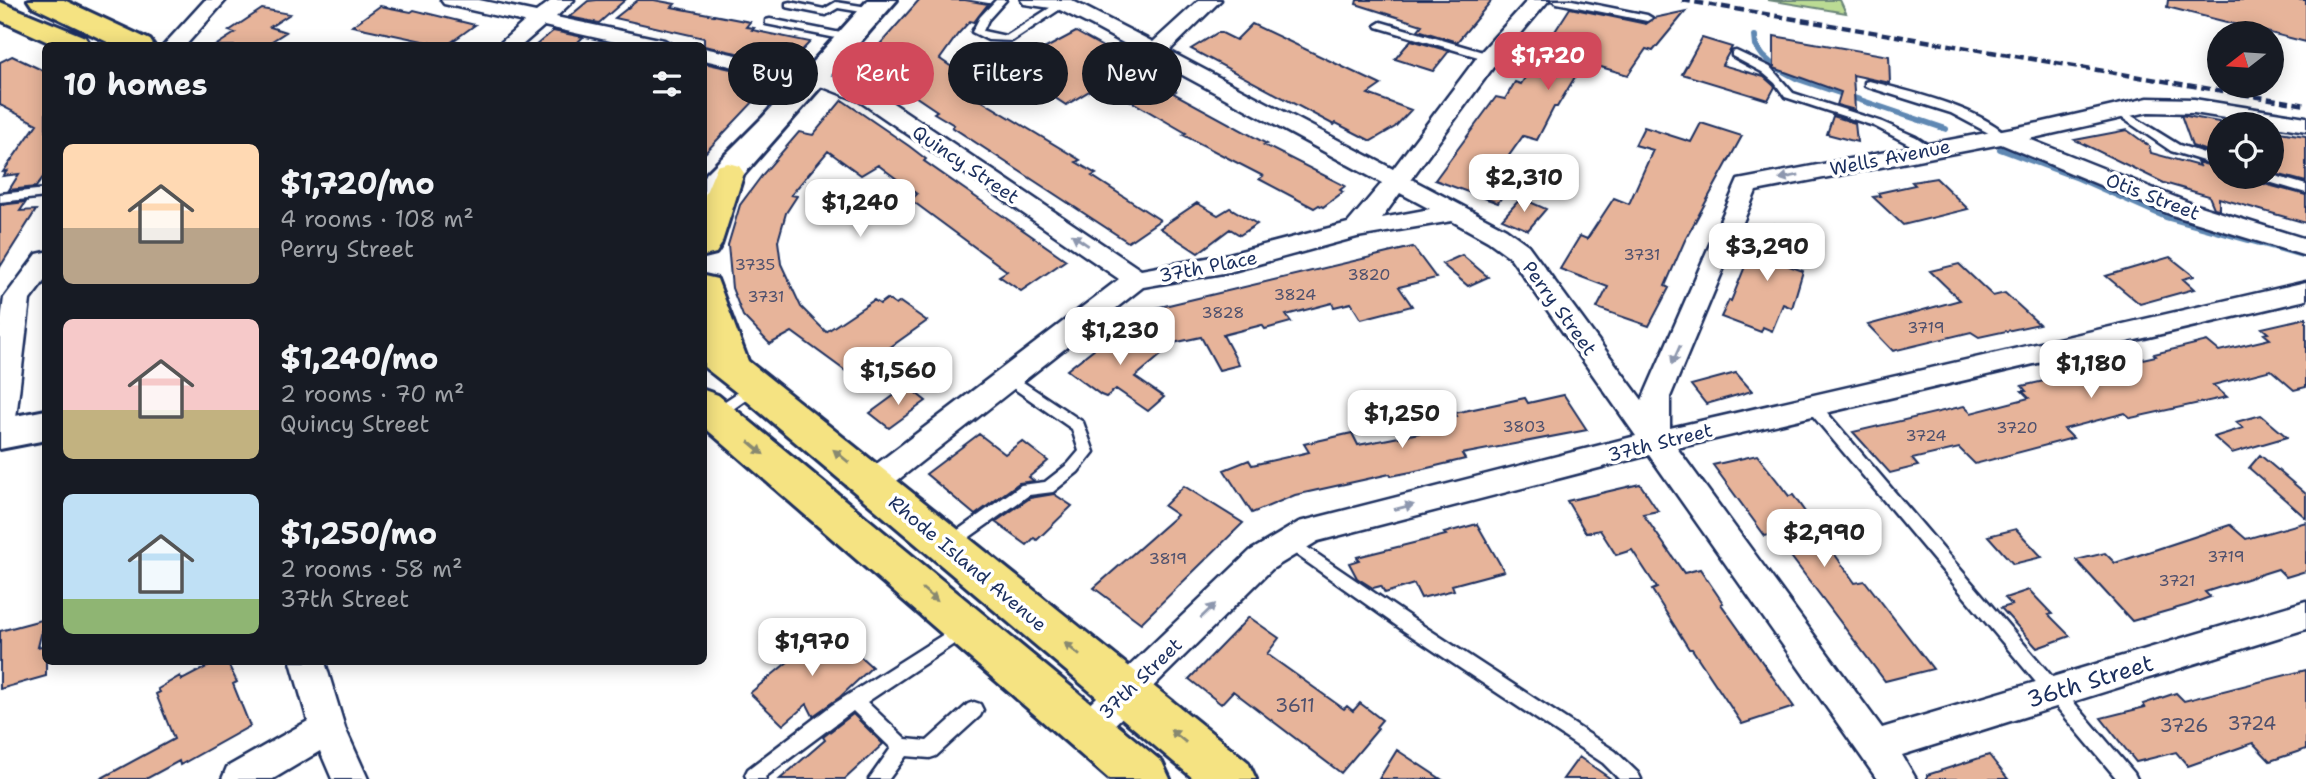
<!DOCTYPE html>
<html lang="en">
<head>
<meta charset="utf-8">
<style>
  body { margin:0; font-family:"Shantell Sans",sans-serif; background:#242831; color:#f1f3f6; height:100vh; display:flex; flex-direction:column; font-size:26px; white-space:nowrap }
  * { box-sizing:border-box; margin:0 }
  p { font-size:23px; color:#9ea1a6 }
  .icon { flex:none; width:38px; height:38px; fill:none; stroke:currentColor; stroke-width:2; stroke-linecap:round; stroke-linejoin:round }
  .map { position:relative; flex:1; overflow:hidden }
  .sheet { position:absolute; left:42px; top:42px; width:665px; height:623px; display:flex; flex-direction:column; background:#171b24; border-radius:10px; box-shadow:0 4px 18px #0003 }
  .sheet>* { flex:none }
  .banner { position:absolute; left:728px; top:42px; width:665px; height:63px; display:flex; gap:14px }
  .needle { width:46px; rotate:253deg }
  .fabs { position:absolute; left:2207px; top:21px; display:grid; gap:14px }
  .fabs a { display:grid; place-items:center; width:77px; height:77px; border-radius:50%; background:#171b24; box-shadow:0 4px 18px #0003; font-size:35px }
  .price { position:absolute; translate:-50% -60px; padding:0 16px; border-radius:14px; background:#fff; color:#222; font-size:23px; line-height:46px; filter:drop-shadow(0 2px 4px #0008) }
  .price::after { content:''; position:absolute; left:50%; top:42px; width:21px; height:16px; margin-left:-10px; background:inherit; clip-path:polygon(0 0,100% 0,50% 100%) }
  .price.on { background:#d1495b; color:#fff }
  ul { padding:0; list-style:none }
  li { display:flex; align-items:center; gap:21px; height:175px; padding:0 21px }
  li span { display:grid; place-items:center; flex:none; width:196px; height:140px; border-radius:10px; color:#555 }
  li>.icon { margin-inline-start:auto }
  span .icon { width:84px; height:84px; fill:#fffc; stroke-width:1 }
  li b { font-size:30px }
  h2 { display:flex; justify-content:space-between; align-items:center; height:84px; padding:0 21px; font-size:30px }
  .tag { padding:0 24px; border-radius:32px; background:#171b24; box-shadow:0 4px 18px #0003; font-size:24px; line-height:63px }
  .tag.on { background:#d1495b; color:#fff }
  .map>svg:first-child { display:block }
  .green { fill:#bbdb94; stroke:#6b8579; stroke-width:2 }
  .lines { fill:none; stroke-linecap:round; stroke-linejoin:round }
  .stream { stroke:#5f88b3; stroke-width:6 }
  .building { fill:#e7b49a; stroke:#1b2f5e; stroke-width:2 }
  .lane-casing { stroke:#1b2f5e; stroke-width:5 }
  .street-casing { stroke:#1b2f5e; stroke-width:5 }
  .secondary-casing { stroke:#1b2f5e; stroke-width:6 }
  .primary-casing { stroke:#1b2f5e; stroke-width:6 }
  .lane { fill:#fff; fill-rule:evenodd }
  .street { fill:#fff; fill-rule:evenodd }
  .secondary { fill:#fff; fill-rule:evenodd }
  .primary { fill:#f5e382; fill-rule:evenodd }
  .rail { stroke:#1b2f5e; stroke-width:4.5; stroke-dasharray:9 4.5; stroke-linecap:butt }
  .oneway { fill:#8d97ae }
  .oneway2 { fill:#888970 }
  .labels { text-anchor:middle; stroke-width:7; stroke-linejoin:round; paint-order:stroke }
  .number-label { font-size:16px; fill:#4e506d }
  .street-label { font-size:19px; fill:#1b2f5e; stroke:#fff }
  .near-number-label { font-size:19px; fill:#4e506d }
  .near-street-label { font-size:23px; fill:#1b2f5e; stroke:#fff }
</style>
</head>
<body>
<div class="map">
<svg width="2306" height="779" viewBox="0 0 2306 779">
  <rect width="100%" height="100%" fill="#fff"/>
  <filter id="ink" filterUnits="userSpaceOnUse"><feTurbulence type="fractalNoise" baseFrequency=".0143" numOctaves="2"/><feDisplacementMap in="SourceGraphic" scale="14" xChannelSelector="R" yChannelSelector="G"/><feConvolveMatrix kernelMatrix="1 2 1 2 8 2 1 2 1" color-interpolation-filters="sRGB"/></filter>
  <g filter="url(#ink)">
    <path class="green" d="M1768,0H1840L1846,13Z"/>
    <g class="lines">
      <path class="stream" d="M1755,36L1756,46L1763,56L1774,66L1798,79L1946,129
        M2000,149L2078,178L2166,217L2306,256"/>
    </g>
    <path class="building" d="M597,0H625L599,23L569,17L588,1Z
      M638,0H654L675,4L672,7L750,22L746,27L754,28L752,30L810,42L789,64L704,46V38L615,18Z
      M919,0H965L988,4L974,22L970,21L958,34L940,59L971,80L963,85L968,88L964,90L1080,160L1076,162L1096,174L1092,176L1160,220L1128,242L952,127L954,125L934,113L937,111L888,78L879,83L858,69Z
      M1357,0H1492L1457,42L1418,30L1422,25L1356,4Z
      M2168,0H2306V42L2167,7Z
      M380,6L411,12L414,10L475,25L446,46L352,26Z
      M1570,8L1646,24L1654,18L1686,11L1653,51L1646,49L1628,75L1584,62L1557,107H1554L1537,140L1523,136L1491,181L1508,186L1498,203L1435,180L1496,97L1505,99L1515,82L1521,84Z
      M262,9L290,14L270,27L286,32L264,46H215L235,33L229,31Z
      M1252,24L1381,85L1368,94L1411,110L1395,127L1371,141L1336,123L1334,125L1191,49L1217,33H1222L1236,40Z
      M553,31L583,37L574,46H535Z
      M1076,32L1148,72L1145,74L1176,91L1173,93L1267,144L1264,145L1345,186L1340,190L1343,192L1323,207L1319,205L1314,208L1259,179L1263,176L1183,135L1186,133L1101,84L1066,105L1005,65L1025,54L1029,57Z
      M1774,36L1889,56L1890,83L1853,75L1855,110L1837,105L1841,92L1774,68Z
      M1702,38L1732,47L1722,65L1764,77L1773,85L1775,87L1768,100L1682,74Z
      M1411,40L1449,51L1433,71L1395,59Z
      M12,56L46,72V173L36,187L9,190L19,174L3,176L7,171L3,172L37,124L0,105V62Z
      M704,63L775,79L704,154Z
      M842,100L909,146L926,159L924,161L1066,260L1021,291L999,276L1007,271L911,200L917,194L878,165L861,175L828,151L791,195L797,196L786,213L778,241L781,264L801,307L826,332L874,300L880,304L887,299L896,305L900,302L927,321L851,375L792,332L770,344L743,316L732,288L728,245L740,205L763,174L799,132L813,135Z
      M2181,115L2219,122V155L2192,146Z
      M1833,116L1855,123L1857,142L1827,134Z
      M1701,123L1742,136L1685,240L1665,286L1669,288L1649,326L1597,308L1608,287L1560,269L1580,236L1587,239L1614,198L1629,204L1653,150L1635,145L1644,127L1691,142Z
      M2127,130L2149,146L2151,153L2199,166L2197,162L2219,168V177H2238L2306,195V223L2219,198V209L2214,208L2209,196L2164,183L2075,140Z
      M2272,131L2306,136V182L2272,173Z
      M1936,178L1968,209L1903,225L1873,197L1880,196L1878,193L1915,185L1912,182Z
      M1521,198L1546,209L1528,230L1502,219Z
      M26,202L20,211L36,210L0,267V205Z
      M1197,203L1218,215L1230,208L1257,224L1240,235L1230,229L1198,253L1160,228Z
      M1775,224L1803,233L1789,266L1803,271L1792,308L1783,304L1772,331L1763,327L1761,332L1721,317L1729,300L1731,301L1750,254L1761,257Z
      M1413,247L1436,278L1399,287L1412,306L1361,319L1351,303L1334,307L1332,303L1286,315L1291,322L1265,329L1262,325L1223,335L1239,365L1219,370L1201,337L1173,343L1156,308Z
      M1462,255L1488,277L1468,286L1442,264Z
      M2170,257L2194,276L2183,279L2194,289L2140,304L2106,276Z
      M1959,264L1993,296L2005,293L2039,324L1979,337L1971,332L1893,351L1868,325L1960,300L1930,271Z
      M2306,318V387L2294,390L2271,370L2213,385L2227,397L2131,418L2125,413L2064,429L2073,438L1975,464L1959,448L1912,459L1918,466L1890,473L1853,432L1964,406L1971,413L2029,398L2022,391H2026L2022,386L2156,356L2154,354L2207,341L2219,351L2270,339L2264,334L2268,333L2262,328Z
      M1123,326L1166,351L1135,377L1164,397L1148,411L1116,389L1106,397L1101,395L1067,370Z
      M1736,373L1752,391L1706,404L1691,385Z
      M907,386L926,401L889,428L870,413Z
      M1564,395L1587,430L1462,454L1465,459L1411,472L1391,476L1390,474L1295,495L1252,513L1224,470L1249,460L1252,465L1309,452L1304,444L1352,433L1358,445L1419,433L1415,426L1457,416L1455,413L1525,398L1528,403Z
      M2261,415L2287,437L2232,453L2214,437L2243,428L2236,422Z
      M979,434L1005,454L1022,441L1048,461L1029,477L1034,481L1019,483L975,515L926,474Z
      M1757,455L1789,496L1793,495L1855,583L1865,581L1933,669L1885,681L1774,534L1765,536L1713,465Z
      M2260,455L2306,494V518L2249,468Z
      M1640,484L1658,511L1643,514L1684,573L1700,569L1723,603L1721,604L1794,707L1742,724L1692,649H1689L1652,590L1657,588L1632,550L1616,555L1600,530L1586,533L1567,501Z
      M1184,486L1243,523L1141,623L1094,588L1177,515L1164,506Z
      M1054,494L1072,506L1037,540L1034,538L1027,545L995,522L1030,498Z
      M2306,522V571L2286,577L2278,569L2205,592L2210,597L2188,605L2132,621L2076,560L2105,553L2115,563L2230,525L2246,539Z
      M1477,524L1504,571L1452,585L1454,590L1421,598L1414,584L1385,593L1381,586L1373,588L1357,578L1349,563L1359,560L1357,557L1446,535L1444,533Z
      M2016,529L2042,557L2013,564L1988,536Z
      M2029,590L2052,614L2049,615L2070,636L2037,648L2001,608L2012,605L2005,598Z
      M1249,617L1279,638L1267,654L1344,709L1347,706L1353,711L1360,703L1382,720L1376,727L1378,729L1341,773L1233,691L1221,704L1189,679Z
      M45,619L38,647L46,645V676L0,689V631Z
      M829,628L872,667L840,697L813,716L807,704L783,725L750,693Z
      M216,662H227L237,682L233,684L250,726L180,765L179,761L146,779H100L174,739L156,694L160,692L158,689L180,676L182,680Z
      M2306,670V749L2270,761L2253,743L2188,766L2176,752L2136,762L2101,718L2145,707L2143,704L2176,693L2184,701Z
      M853,714L883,744L845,779H780L825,740L823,737Z
      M1397,750L1441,779H1379Z
      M1989,755L2008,779H1927V775Z
      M1579,757L1611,779H1563Z"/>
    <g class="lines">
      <defs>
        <path id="lane" d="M996,0H1006L988,20L983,31L1006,36L1059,2L1068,4L1012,41L988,40L972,32L980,17Z
          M1552,0H1572L1647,15L1652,18L1647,21L1557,3Z
          M790,2L824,9L836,2L874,8L879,11L874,14L838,8L826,15L786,7V3Z
          M770,19L851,35L856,38L851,41L766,24V20Z
          M1381,22L1493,55L1494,57L1489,60L1485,59L1377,27L1376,25Z
          M1736,51L1770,67L1793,93L1882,122L1916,137L1934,149L1932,152H1924L1874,126L1785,97L1775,83L1762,72L1732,56V52Z
          M1869,81C1908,91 1980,108 2008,136L2002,139L1998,138L1951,113L1865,86V82Z
          M2119,108L2179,145L2219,158V166L2171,151L2115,113L2113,111Z
          M2272,175L2306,185V193L2262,180L2260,177H2272Z
          M46,189V197L0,202V194Z
          M1008,372L1083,422L1094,452L1078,472L1053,492L1029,495L950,551L944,550L942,545L944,540L1021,485L1045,482L1068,464L1079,451L1072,429L1003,381L1001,377Z
          M755,381L762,386L760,390L709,426L704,427V415Z
          M1813,401L1818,402L2134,773L2137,779H2117L1808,410L1806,406L1808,402Z
          M1289,535L1416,621L1615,751L1638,773L1641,779H1619L1603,763L1404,631L1284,546L1281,541L1284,536Z
          M963,622L969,624L971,629L969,634L867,702L906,739L927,741L968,704L974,702L980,704L983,710L980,716L936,756L930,758L906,756L889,779H869L891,748L853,711L765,777L766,779H747L745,775L748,769L832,705Z"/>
        <path id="street" d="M205,0H226L185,46H163Z
          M441,0H479L536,12L552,0H574L556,17L664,40L674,46H633L544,26L521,46H497L524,22L444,4Z
          M1021,0H1071L1153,42L1199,0H1221L1169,51L1393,169L1481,52L1528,0H1549L1497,62L1411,179L1506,229L1528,245L1642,400L1738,180L2039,123L2148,98L2194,99L2306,117V131L2194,113L2148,112L2029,139L2190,203L2306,239V256L2172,215L2001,144L1756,191L1670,397V428L2306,282V300L1677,448L1882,728L2306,601V629L1902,755L1916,779H1877L1649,455L1318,541L1272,569L1098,741L1086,746L1074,741L1069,730L1074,719L1250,551L1299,522L1636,436L1510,257L1488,241L1452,221L1357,237L1229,272L1143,287L884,491L873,495L862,491L858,483L862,475L1119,279L859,101L823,87L704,60V48L837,77L875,91L1141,270L1229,254L1348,223L1382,183L1092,26L1058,9L1024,4ZM1400,193L1430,209L1382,218Z
          M46,252V279L30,300L14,435L10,443L0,446V327L4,298L37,254Z
          M291,662H325L345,728L368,779H332L320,751L273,779H222L227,767L308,721Z"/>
        <path id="secondary" d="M868,0H897L739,180L716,199L704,202V176L763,117Z
          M46,410V440L0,449V419Z"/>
        <path id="primary" d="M28,0H64L150,40L154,46H116L32,6Z
          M0,2L85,37L89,43L88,46H57L0,20Z
          M728,163L739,166L744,173L721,245L716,253L704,256V197L717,166Z
          M704,276L717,279L748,361L1248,762L1256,779H1194L741,396L704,367Z
          M704,390L718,395L1162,762L1170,779H1109L704,427Z"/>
      </defs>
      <use href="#lane" class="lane-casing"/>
      <use href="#street" class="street-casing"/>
      <use href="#secondary" class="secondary-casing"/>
      <use href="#primary" class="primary-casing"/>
      <use href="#lane" class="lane"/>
      <use href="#street" class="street"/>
      <use href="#secondary" class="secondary"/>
      <use href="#primary" class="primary"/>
      <path class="rail" d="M1682,0L2306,105"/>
    </g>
    <defs><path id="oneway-solid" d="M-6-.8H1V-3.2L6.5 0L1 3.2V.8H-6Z" transform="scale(1.75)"/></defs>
    <g class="oneway">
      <use href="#oneway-solid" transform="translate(1789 177) rotate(169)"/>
      <use href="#oneway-solid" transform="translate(1080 240) rotate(-146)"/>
      <use href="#oneway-solid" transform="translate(1676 355) rotate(114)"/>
      <use href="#oneway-solid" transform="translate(1404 507) rotate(-14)"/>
      <use href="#oneway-solid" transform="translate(1208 611) rotate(-44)"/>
    </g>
    <g class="oneway2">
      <use href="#oneway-solid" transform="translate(756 448) rotate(40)"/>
      <use href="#oneway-solid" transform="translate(841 456) rotate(-141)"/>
      <use href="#oneway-solid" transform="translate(930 595) rotate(40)"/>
      <use href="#oneway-solid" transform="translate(1072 649) rotate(-140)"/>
      <use href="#oneway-solid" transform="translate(1178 736) rotate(-141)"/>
    </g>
  </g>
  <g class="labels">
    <g class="number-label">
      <text x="1642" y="260">3731</text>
      <text x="755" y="270">3735</text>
      <text x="1369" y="280">3820</text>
      <text x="1295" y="300">3824</text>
      <text x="766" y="302">3731</text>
      <text x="1223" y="318">3828</text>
      <text x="1926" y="333">3719</text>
      <text x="1524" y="432">3803</text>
      <text x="2017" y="433">3720</text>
      <text x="1926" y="441">3724</text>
      <text x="2226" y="562">3719</text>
      <text x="1168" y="564">3819</text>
      <text x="2177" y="586">3721</text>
    </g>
    <g class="street-label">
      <text transform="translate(1890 157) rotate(-11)" y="7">Wells Avenue</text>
      <text transform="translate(966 164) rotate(34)" y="7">Quincy Street</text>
      <text transform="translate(2153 196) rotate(21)" y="7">Otis Street</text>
      <text transform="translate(1208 266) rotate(-11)" y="7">37th Place</text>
      <text transform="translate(1560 308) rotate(54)" y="7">Perry Street</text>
      <text transform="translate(1660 442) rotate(-14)" y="7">37th Street</text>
      <text transform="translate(968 563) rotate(40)" y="7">Rhode Island Avenue</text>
      <text transform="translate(1140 678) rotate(-44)" y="7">37th Street</text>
    </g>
    <g class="near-number-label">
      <text x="1295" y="712">3611</text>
      <text x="2252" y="730">3724</text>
      <text x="2184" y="732">3726</text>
    </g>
    <g class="near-street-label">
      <text transform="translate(2090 681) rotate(-17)" y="8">36th Street</text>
    </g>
  </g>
</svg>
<div class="fabs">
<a><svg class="needle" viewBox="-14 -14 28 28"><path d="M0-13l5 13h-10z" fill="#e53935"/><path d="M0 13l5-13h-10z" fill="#9ea1a6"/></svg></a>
<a><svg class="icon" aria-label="locate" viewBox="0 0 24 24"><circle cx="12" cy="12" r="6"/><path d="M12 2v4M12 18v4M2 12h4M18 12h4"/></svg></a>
</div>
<b class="price on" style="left:1548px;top:92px">$1,720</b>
<b class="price" style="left:1524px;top:214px">$2,310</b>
<b class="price" style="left:860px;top:239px">$1,240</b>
<b class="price" style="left:1767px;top:283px">$3,290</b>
<b class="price" style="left:1120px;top:367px">$1,230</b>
<b class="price" style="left:2091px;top:400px">$1,180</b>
<b class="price" style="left:898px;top:407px">$1,560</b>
<b class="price" style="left:1402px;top:450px">$1,250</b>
<b class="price" style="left:1824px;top:569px">$2,990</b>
<b class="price" style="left:812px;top:678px">$1,970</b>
<div class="banner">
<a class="tag">Buy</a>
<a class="tag on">Rent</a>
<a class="tag">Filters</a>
<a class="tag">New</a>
</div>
<section class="sheet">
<h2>10 homes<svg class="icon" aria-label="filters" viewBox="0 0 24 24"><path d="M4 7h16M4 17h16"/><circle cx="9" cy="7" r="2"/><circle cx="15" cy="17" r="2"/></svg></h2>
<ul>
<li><span style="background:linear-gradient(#ffd9b3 60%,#b9a48a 0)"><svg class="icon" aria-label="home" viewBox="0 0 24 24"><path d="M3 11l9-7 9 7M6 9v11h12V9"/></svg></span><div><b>$1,720/mo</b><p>4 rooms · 108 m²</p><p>Perry Street</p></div></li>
<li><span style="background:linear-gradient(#f6c9c9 65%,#c2b280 0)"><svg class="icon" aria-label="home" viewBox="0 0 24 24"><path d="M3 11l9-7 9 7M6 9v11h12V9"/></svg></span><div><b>$1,240/mo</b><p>2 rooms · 70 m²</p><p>Quincy Street</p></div></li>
<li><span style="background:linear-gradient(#bfe0f5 75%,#8fb573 0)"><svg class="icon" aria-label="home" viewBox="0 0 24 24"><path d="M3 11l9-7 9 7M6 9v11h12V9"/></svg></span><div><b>$1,250/mo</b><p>2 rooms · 58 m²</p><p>37th Street</p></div></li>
</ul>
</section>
</div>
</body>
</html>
